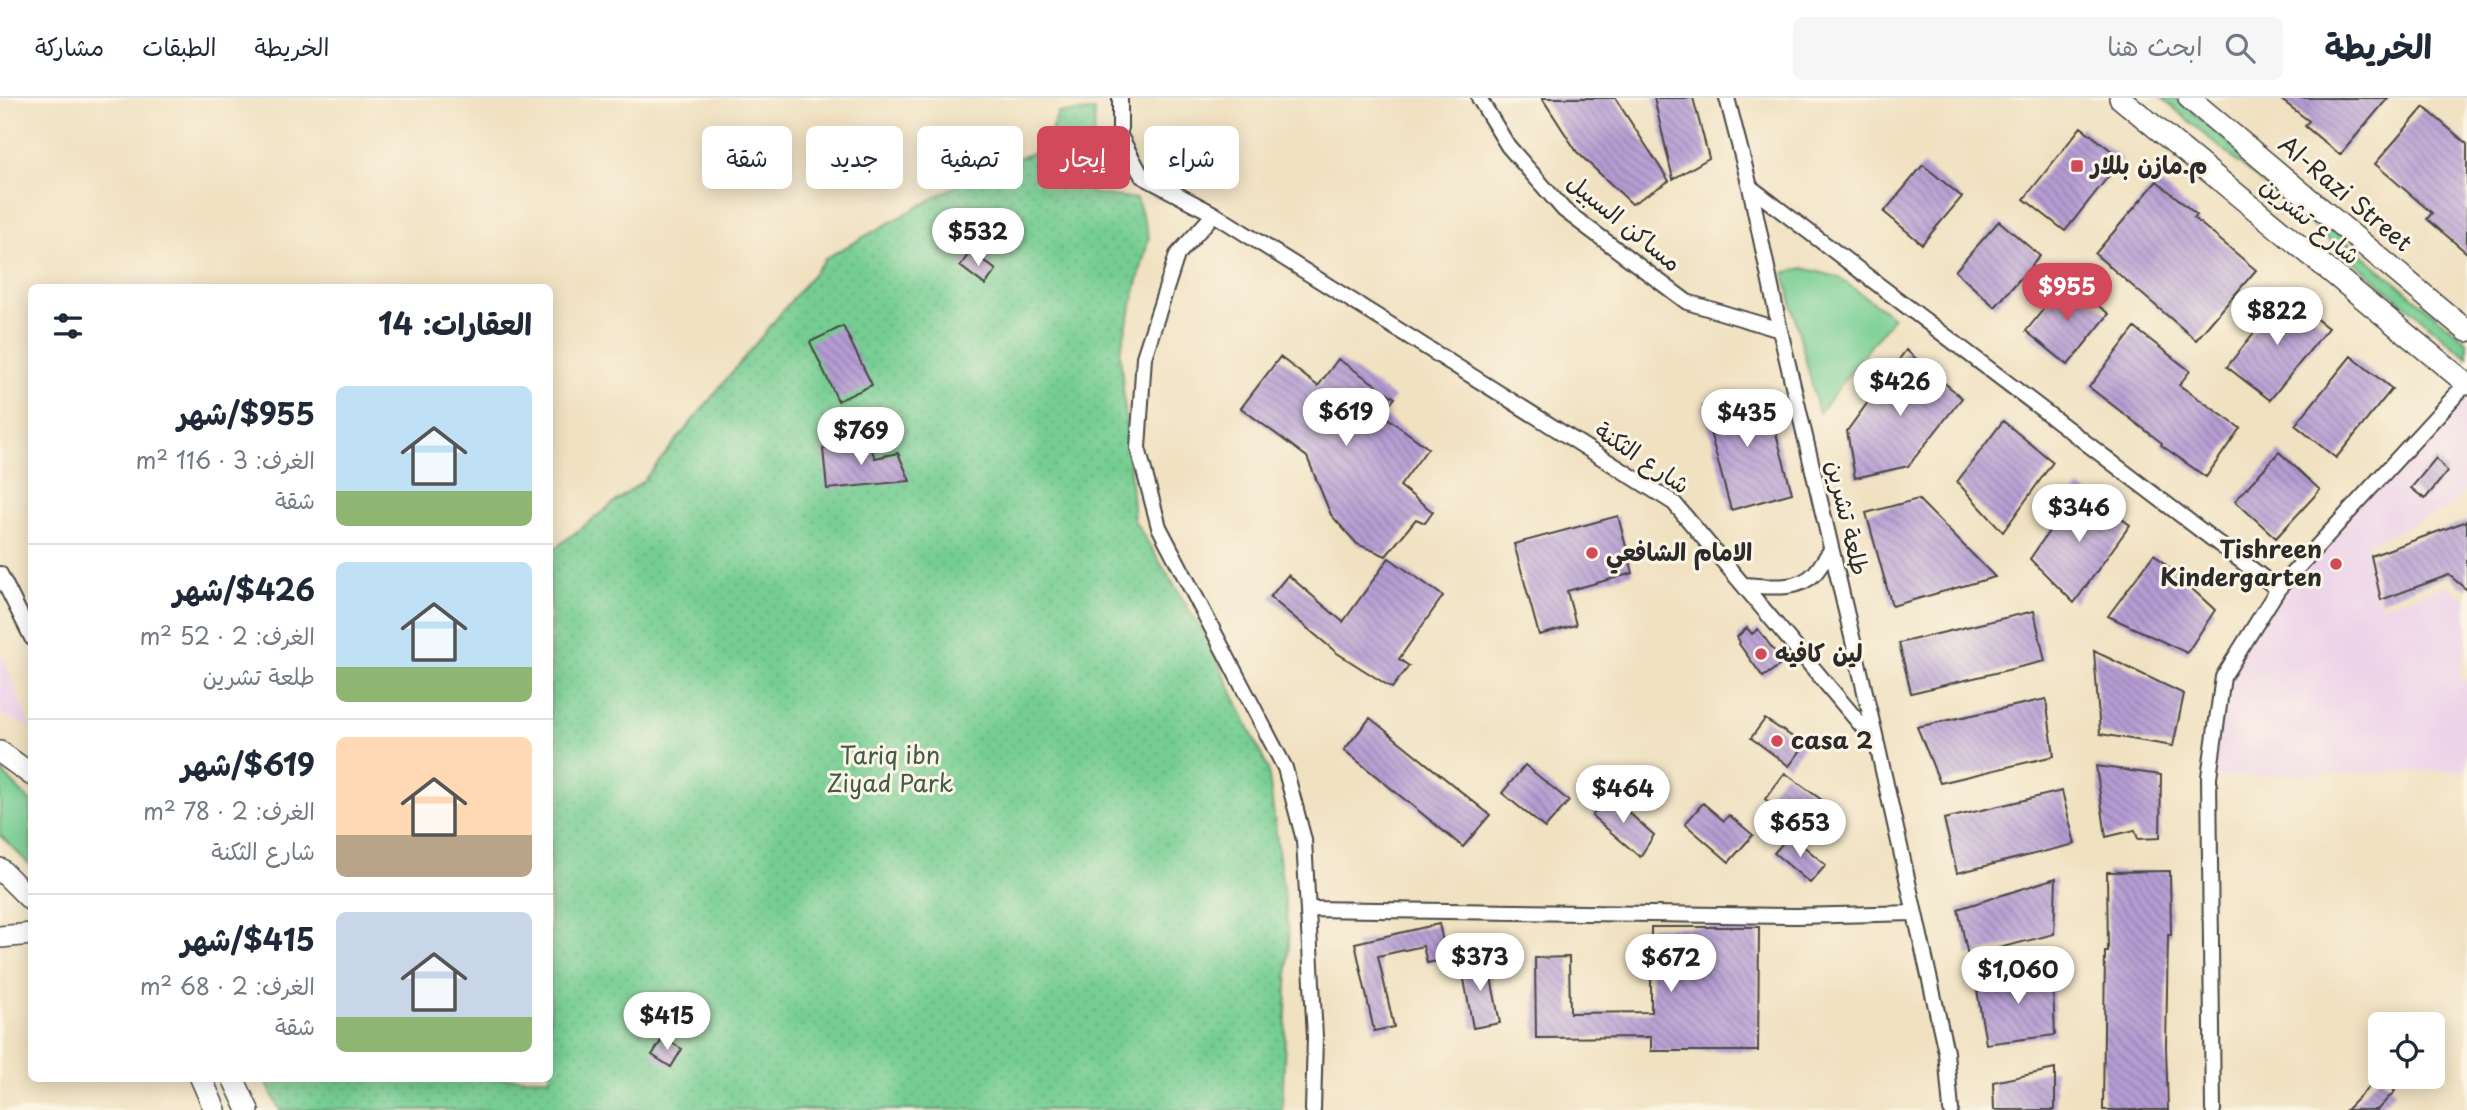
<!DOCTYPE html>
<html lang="ar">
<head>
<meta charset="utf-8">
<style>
  body { margin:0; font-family:"Playpen Sans","Playpen Sans Arabic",sans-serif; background:#f6f6f7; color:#1f2937; direction:rtl; height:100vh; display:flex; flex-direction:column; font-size:26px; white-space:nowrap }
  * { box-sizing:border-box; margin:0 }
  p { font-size:23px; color:#747a83 }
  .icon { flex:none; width:38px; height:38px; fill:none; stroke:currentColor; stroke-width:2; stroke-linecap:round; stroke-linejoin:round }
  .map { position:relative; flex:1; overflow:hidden; direction:ltr }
  .panel { position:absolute; left:28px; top:186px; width:525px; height:798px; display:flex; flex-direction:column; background:#fff; border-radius:10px; box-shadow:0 4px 18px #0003; direction:rtl }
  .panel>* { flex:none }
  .banner { position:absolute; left:574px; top:28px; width:665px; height:63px; direction:rtl; display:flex; gap:14px }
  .fabs { position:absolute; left:2368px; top:914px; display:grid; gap:14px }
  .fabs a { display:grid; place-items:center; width:77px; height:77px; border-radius:10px; background:#fff; box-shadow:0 4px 18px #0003; font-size:35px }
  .price { position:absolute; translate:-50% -60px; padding:0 16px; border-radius:24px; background:#fff; color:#222; font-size:23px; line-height:46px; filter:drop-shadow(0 2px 4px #0008) }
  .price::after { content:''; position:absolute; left:50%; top:42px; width:21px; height:16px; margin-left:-10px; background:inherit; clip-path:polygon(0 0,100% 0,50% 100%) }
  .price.on { background:#d1495b; color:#fff }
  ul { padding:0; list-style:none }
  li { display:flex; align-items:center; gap:21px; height:175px; padding:0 21px }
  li+li { border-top:2px solid #e0e1e3 }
  li span { display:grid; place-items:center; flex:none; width:196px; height:140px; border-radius:10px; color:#555 }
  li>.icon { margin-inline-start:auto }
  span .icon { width:84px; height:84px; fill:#fffc; stroke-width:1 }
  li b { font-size:30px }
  h2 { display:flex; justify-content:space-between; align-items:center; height:84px; padding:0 21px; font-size:30px }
  .pill { padding:0 24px; border-radius:10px; background:#fff; box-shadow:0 4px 18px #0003; font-size:24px; line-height:63px }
  .pill.on { background:#d1495b; color:#fff }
  header { display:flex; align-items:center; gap:42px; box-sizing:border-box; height:98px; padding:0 35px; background:#fff; border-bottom:2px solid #e0e1e3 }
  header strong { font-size:33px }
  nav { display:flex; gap:38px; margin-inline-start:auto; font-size:24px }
  .search { width:490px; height:63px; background:#f6f6f7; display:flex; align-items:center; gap:18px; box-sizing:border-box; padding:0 24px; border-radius:10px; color:#747a83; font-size:26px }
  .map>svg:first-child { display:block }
  .built { fill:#ecd1ea }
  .grass { fill:#75cd92; stroke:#507c5e; stroke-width:2 }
  .park { fill:url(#park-dots); stroke:#507c5e; stroke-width:2 }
  .building { fill:url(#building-back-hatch) }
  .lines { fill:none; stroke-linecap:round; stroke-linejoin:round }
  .street-casing { stroke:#494642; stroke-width:18 }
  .secondary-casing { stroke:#494642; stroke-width:24 }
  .street { stroke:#fff; stroke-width:14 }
  .secondary { stroke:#fff; stroke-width:21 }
  .poi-dot { fill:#d1495b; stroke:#fcf5e5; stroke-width:2.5 }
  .labels { text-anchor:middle; stroke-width:6; stroke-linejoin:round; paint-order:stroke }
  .poi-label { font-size:24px; font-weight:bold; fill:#2b2b2b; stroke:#fcf5e5; text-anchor:start }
  .street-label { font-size:24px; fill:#2b2b2b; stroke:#fcf5e5 }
  .park-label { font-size:24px; fill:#415c4a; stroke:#fcf5e5 }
</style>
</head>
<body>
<header>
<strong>الخريطة</strong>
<div class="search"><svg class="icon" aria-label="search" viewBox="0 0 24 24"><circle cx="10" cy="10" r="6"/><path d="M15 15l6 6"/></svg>ابحث هنا</div>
<nav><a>الخريطة</a><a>الطبقات</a><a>مشاركة</a></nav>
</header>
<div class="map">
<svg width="2467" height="1012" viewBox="0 0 2467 1012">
  <defs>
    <pattern id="park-dots" width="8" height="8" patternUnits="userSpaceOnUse" patternTransform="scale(1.75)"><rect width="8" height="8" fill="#75cd92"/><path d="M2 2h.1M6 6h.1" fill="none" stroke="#65b07e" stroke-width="1.8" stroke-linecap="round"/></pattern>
    <pattern id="building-back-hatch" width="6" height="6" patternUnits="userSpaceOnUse" patternTransform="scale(1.75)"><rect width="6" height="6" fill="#b59cd3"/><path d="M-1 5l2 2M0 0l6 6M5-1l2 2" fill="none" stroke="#937fab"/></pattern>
  </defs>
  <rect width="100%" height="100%" fill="#fcf5e5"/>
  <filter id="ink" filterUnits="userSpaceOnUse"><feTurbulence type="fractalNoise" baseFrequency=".0143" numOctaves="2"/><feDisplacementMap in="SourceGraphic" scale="14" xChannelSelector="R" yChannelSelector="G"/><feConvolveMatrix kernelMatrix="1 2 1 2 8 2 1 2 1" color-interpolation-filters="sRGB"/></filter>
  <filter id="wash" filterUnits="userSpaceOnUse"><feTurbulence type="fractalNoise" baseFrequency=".00686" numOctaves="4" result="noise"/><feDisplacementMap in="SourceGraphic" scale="28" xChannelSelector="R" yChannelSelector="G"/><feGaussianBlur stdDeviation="1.57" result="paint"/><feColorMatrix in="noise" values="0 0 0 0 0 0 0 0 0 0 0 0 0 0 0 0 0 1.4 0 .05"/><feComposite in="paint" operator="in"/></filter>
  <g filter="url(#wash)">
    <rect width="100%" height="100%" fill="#f0e1c1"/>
    <path class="built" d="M2467,286V389L2448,410L2367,446L2381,509L2448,487L2467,503V539L2459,582L2467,583V672L2209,679L2223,579L2278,491Z
      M0,554L8,572L30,630L0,615Z"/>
    <path class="grass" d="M2162,0H2175L2467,244V259Z
      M1803,170L1838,179L1893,219L1819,315L1784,175Z
      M0,672L31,704V768L0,737Z"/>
    <path class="park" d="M1095,13L1091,95L1137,101L1149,139L1120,254L1134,422L1210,546L1268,671L1289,840L1282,1012H280L264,980H550V454L644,382L826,160L990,69L1043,52L1058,15Z"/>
    <g id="blocks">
      <path class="building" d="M1542,0H1615L1669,83L1632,106L1577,54Z
        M1654,0H1693L1709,60L1673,81Z
        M2279,0H2388L2340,57L2305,28L2309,23Z
        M2424,9L2467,46V155L2427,121L2432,115L2375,66Z
        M2081,29L2122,61L2065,133L2024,101Z
        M1923,67L1962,99L1922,146L1884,114Z
        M2157,83L2197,117L2194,120L2256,172L2196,242L2095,156Z
        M1999,123L2040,158L1995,209L1955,173Z
        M971,153L996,172L985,187L960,168Z
        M2066,183L2109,216L2068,267L2026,233Z
        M2284,196L2328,230L2270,302L2227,269Z
        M843,228L872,287L838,303L810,244Z
        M2135,230L2190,273L2179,287L2240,330L2206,379L2161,347L2162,345L2089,289Z
        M1906,252L1962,300L1908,368L1855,380L1847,333Z
        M2351,258L2392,291L2336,360L2295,327Z
        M1280,259L1318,288L1338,261L1395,300L1382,316L1428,350L1400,388L1433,414L1425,425L1416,421L1386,458L1357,446L1331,417L1307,359L1241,310Z
        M1764,291L1792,395L1731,412L1703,308Z
        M2003,323L2053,364L2003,434L1957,384Z
        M868,343L875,360L898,355L910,383L827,391L823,351Z
        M2279,354L2320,392L2276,440L2235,403Z
        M2436,360L2447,374L2425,401L2411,390Z
        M2079,389L2130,427L2074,505L2030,461Z
        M1918,401L1995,479L1892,508L1866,415Z
        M1618,418L1633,475L1567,493L1576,527L1539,537L1514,446Z
        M2467,423V492L2449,477L2381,502L2371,458Z
        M2154,456L2215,512L2187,555L2108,518Z
        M1389,460L1443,498L1399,561L1409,568L1392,590L1337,555L1270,499L1288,477L1343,524Z
        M2034,513L2045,563L1911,595L1899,545Z
        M1747,530L1752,536L1758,531L1783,565L1763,579L1739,546L1740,544L1737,539Z
        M2094,553L2184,596L2173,648L2100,636Z
        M2046,601L2054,658L1940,685L1917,629Z
        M1370,620L1490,717L1463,749L1344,652Z
        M1765,621L1805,647L1789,668L1751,640Z
        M1525,667L1569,703L1545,730L1502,695Z
        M2096,668L2161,677L2160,740L2138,741L2135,732L2106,739Z
        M1785,675L1823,703L1800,728L1765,701Z
        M2062,693L2075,746L1957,775L1944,721Z
        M1608,696L1654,737L1640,759L1592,718Z
        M1703,705L1724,723L1729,717L1753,737L1729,764L1685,726Z
        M1790,737L1826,767L1810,785L1774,755Z
        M2170,773L2171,837H2168L2166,949L2168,1012H2103L2105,854H2108L2107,774Z
        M2056,780L2054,836L1968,858L1958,811Z
        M1439,826L1447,861L1427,865L1423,848L1378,858L1394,929L1374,933L1355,845Z
        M1651,829H1759L1758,953H1651V939L1536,940L1535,860L1569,859L1570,915L1651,914Z
        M1487,860L1500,925L1473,930L1461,865Z
        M2052,866L2055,937L1986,946L1976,886Z
        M663,940L682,951L671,969L652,957Z
        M2055,971V1012H1994L1993,984Z
        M2380,978L2395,993L2377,1012H2346Z"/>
    </g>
  </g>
  <g filter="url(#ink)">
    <use href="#blocks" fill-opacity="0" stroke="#494642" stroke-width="2"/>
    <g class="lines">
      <defs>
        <path id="street" d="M1120,0V38L1142,78L1214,116L1674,405L1877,646L1946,954L1951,1012
          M1479,0L1508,48L1564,112L1687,204L1780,232
          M1727,0L1750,89L1780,232L1876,641
          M1750,89L2278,491
          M1214,116L1177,157L1144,259L1138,350L1159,429L1285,670L1304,742L1315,939L1313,1012
          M0,476L32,540
          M1743,487C1766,488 1798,494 1815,475C1821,468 1826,459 1831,452
          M1308,811L1796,818L1915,815
          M2213,1012L2209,679L2223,579L2278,491L2466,286"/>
        <path id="secondary" d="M2120,0L2467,286
          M2189,0L2467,233
          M0,654L32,677
          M0,771L32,803
          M0,839L32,836
          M201,980L215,1012
          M233,980L248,1012"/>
      </defs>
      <use href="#street" class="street-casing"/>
      <use href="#secondary" class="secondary-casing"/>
      <use href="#street" class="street"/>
      <use href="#secondary" class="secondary"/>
    </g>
  </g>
  <g class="poi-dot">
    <rect x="2070" y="61" width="14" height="14" rx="3.5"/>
    <circle cx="1592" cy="455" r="7"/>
    <circle cx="2336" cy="466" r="7"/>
    <circle cx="1761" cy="556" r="7"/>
    <circle cx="1777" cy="643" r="7"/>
  </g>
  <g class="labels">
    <g class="poi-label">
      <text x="2091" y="76">م.مازن بللار</text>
      <text x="2322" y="460" text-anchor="end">Tishreen<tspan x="2322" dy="28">Kindergarten</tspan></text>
      <text x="1606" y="463">الامام الشافعي</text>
      <text x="1775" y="564">لين كافيه</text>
      <text x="1791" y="651">casa 2</text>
    </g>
    <g class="street-label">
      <text transform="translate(2345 96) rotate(40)" y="8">Al-Razi Street</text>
      <text transform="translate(2310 123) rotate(40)" y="8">شارع تشرين</text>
      <text transform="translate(1624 125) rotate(39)" y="8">مساكن السبيل</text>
      <text transform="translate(1642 360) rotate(34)" y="8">شارع الثكنة</text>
      <text transform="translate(1847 420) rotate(77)" y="8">طلعة تشرين</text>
    </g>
    <g class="park-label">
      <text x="890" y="666">Tariq ibn<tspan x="890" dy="28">Ziyad Park</tspan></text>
    </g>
  </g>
</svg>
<div class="fabs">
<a><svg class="icon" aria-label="locate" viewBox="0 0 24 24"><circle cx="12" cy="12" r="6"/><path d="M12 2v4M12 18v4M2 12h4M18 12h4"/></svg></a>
</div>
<b class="price" style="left:978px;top:170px">$532</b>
<b class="price on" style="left:2067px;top:225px">$955</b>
<b class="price" style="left:2277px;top:249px">$822</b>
<b class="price" style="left:1900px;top:320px">$426</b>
<b class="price" style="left:1346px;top:350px">$619</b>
<b class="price" style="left:1747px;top:351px">$435</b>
<b class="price" style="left:861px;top:369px">$769</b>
<b class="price" style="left:2079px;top:446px">$346</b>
<b class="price" style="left:1623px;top:727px">$464</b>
<b class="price" style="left:1800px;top:761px">$653</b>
<b class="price" style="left:1480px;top:895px">$373</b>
<b class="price" style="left:1671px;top:896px">$672</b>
<b class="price" style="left:2018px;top:908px">$1,060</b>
<b class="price" style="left:667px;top:954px">$415</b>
<div class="banner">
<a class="pill">شراء</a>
<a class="pill on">إيجار</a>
<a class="pill">تصفية</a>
<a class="pill">جديد</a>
<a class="pill">شقة</a>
</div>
<section class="panel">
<h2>العقارات: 14<svg class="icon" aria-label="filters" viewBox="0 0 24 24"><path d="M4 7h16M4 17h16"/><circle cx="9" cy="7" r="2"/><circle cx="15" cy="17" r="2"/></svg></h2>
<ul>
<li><span style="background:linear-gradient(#bfe0f5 75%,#8fb573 0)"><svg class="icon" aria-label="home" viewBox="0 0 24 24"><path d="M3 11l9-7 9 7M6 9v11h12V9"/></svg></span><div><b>$955/شهر</b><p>الغرف: 3 · 116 m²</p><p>شقة</p></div></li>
<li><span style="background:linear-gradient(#bfe0f5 75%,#8fb573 0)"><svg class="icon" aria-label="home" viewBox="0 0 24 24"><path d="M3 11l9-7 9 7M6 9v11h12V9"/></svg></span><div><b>$426/شهر</b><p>الغرف: 2 · 52 m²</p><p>طلعة تشرين</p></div></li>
<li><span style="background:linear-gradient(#ffd9b3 70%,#b9a48a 0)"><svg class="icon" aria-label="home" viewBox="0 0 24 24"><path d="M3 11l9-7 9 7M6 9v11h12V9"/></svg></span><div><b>$619/شهر</b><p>الغرف: 2 · 78 m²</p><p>شارع الثكنة</p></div></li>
<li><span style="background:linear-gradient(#c9d6e8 75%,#8fb573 0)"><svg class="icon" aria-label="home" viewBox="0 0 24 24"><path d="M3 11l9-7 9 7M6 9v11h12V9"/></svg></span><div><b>$415/شهر</b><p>الغرف: 2 · 68 m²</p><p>شقة</p></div></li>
</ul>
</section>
</div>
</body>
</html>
